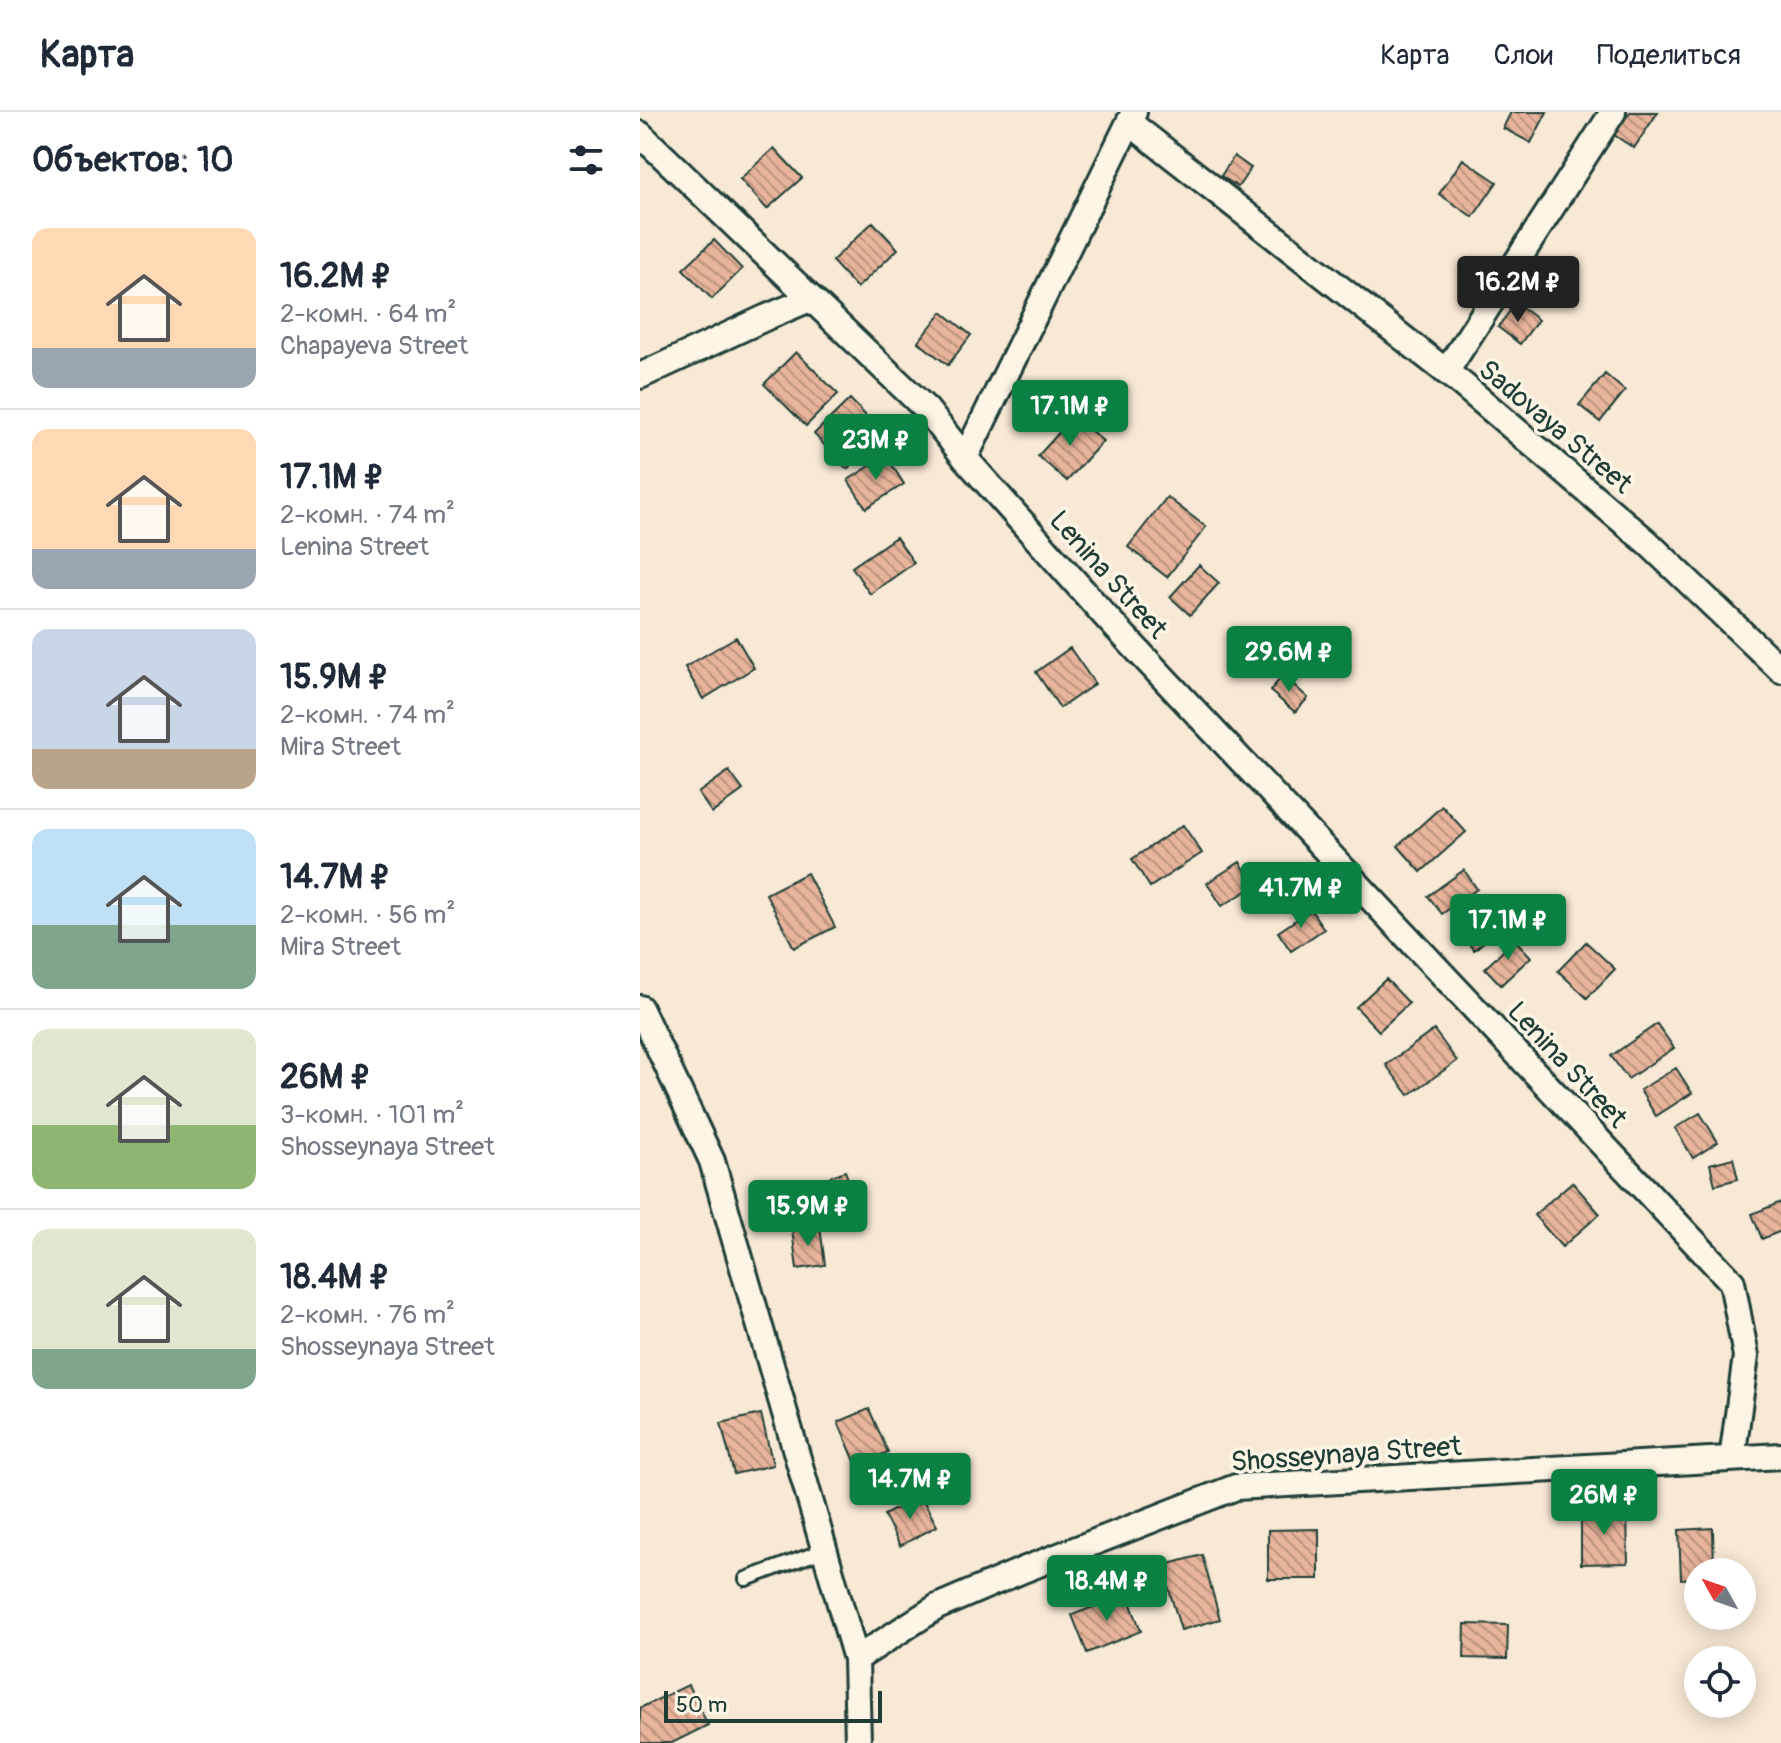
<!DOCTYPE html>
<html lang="ru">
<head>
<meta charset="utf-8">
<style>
  body { margin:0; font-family:Pangolin,sans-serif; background:#f2f2f3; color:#1f2937; height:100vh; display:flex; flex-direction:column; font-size:30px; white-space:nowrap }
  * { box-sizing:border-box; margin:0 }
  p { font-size:26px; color:#747a83 }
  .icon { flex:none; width:44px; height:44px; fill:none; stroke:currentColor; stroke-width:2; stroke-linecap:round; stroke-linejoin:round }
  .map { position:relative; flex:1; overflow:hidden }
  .panel { display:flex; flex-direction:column; background:#fff; width:640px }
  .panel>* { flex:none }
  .needle { width:52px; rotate:310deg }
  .buttons { position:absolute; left:1044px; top:1446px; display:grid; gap:16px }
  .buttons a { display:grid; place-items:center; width:72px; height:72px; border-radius:50%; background:#fff; box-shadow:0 4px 20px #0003; font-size:40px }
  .scale { position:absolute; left:24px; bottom:20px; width:218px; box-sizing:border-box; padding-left:8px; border:4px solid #1f3d34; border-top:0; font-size:22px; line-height:28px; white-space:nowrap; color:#1f3d34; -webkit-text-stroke:6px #fcf5e5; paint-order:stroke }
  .price { position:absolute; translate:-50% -68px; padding:0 18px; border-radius:8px; background:#0b8043; color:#fff; font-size:26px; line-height:52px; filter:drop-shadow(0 2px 4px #0008) }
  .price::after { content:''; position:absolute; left:50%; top:48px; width:24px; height:18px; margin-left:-12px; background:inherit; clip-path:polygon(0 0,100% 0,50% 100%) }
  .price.current { background:#222; color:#fff }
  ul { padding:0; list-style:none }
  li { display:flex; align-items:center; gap:24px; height:200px; padding:0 32px }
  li+li { border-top:2px solid #e0e1e3 }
  li span { display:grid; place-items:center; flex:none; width:224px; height:160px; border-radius:16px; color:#555 }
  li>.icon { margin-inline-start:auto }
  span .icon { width:96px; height:96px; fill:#fffc; stroke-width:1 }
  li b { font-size:34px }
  h2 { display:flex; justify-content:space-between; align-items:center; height:96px; padding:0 32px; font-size:34px }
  header { display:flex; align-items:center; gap:48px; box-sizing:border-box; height:112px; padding:0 40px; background:#fff; border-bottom:2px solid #e0e1e3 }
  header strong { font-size:38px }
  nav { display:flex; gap:44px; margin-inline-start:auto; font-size:28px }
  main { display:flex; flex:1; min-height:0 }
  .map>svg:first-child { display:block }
  .building { fill:url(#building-back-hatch); stroke:#1f3d34; stroke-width:2 }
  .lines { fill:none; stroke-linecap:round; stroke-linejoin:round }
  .service-casing { stroke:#1f3d34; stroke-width:18 }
  .minor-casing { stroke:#1f3d34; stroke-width:30 }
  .service { stroke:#fcf5e5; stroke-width:12 }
  .minor { stroke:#fcf5e5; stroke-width:24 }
  .labels { text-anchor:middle; stroke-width:7; stroke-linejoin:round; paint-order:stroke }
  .street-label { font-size:28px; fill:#1f3d34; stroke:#fcf5e5 }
</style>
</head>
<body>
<header>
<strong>Карта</strong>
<nav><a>Карта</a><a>Слои</a><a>Поделиться</a></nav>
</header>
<main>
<section class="panel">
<h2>Объектов: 10<svg class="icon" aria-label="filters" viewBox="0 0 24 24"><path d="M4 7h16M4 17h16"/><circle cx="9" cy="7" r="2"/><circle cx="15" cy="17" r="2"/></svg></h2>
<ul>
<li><span style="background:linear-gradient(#ffd9b3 75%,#9aa5b1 0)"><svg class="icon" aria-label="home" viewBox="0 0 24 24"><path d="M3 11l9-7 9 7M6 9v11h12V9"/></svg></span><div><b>16.2M ₽</b><p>2-комн. · 64 m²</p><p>Chapayeva Street</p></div></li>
<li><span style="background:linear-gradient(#ffd9b3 75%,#9aa5b1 0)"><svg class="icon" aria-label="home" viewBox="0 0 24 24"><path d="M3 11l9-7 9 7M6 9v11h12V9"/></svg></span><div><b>17.1M ₽</b><p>2-комн. · 74 m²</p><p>Lenina Street</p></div></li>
<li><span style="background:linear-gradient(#c9d6e8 75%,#b9a48a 0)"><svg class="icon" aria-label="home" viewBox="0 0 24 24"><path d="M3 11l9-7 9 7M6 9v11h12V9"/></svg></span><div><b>15.9M ₽</b><p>2-комн. · 74 m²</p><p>Mira Street</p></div></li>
<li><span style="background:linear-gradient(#bfe0f5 60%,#7fa58c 0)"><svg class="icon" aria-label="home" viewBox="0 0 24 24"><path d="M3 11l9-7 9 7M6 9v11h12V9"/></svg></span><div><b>14.7M ₽</b><p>2-комн. · 56 m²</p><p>Mira Street</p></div></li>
<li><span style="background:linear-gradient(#dfe7d0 60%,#8fb573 0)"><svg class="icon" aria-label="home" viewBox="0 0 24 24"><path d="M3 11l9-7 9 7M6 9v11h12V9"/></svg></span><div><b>26M ₽</b><p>3-комн. · 101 m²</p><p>Shosseynaya Street</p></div></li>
<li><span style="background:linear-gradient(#dfe7d0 75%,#7fa58c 0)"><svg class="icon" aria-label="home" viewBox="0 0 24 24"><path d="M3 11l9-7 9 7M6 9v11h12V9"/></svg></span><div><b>18.4M ₽</b><p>2-комн. · 76 m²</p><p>Shosseynaya Street</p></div></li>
</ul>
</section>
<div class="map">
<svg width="1141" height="1631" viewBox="0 0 1141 1631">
  <defs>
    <pattern id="building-back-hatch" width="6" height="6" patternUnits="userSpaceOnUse" patternTransform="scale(2)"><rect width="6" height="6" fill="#e8b49b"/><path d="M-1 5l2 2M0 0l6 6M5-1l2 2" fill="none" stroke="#bb947f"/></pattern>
  </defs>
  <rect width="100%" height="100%" fill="#f8e8d6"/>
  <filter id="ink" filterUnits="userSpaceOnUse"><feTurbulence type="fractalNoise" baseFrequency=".0125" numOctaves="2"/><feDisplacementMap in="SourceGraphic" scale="16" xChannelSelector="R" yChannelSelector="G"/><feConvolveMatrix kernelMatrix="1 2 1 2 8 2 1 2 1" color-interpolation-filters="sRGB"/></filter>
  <g filter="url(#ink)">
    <path class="building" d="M871,0H907L891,31L863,16Z
      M990,0H1018L994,36L974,23Z
      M134,36L162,66L127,97L100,67Z
      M594,44L611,56L598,75L581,64Z
      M823,47L857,70L833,105L799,82Z
      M233,110L258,137L217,176L192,149Z
      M74,128L102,157L72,187L43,157Z
      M876,191L898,208L880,232L858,215Z
      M302,200L331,223L308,253L278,230Z
      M156,240L198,282L166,314L124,272Z
      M965,262L985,279L960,310L939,293Z
      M210,287L244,323L207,357L174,322Z
      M434,304L463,329L427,369L398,344Z
      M246,344L264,372L226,396L208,368Z
      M527,385L566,415L527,465L488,435Z
      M256,425L274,451L230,482L212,455Z
      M559,453L579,471L550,503L530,485Z
      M96,525L114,556L63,587L45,555Z
      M430,536L455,572L420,596L396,560Z
      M643,563L668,586L655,600L630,579Z
      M89,659L103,678L72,701L58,681Z
      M802,694L826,720L781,760L758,734Z
      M543,713L562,741L510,775L492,747Z
      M600,750L615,774L582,794L567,771Z
      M824,758L837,777L802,802L788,784Z
      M167,761L195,815L154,836L126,782Z
      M847,795L863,814L834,838L818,819Z
      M671,798L684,817L651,839L638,820Z
      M875,828L891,845L861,873L845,856Z
      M946,830L975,857L947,886L918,859Z
      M746,867L769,891L739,919L716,895Z
      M1017,912L1034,936L988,967L971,944Z
      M794,918L817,949L769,983L746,953Z
      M1036,956L1052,981L1016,1004L1000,978Z
      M1060,1001L1078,1030L1053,1046L1035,1016Z
      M1093,1046L1098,1067L1075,1073L1070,1052Z
      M205,1059L220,1098L188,1111L173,1071Z
      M932,1070L960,1102L922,1135L894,1103Z
      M1141,1090V1119L1122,1127L1112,1102Z
      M180,1115L185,1153L157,1157L152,1118Z
      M229,1297L248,1340L217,1354L198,1310Z
      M121,1302L133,1353L94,1362L81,1311Z
      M250,1352L262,1370L242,1384L230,1365Z
      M281,1384L297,1414L260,1434L244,1403Z
      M987,1397L988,1451L941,1452V1398Z
      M1073,1416L1074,1460H1058V1466L1041,1467L1039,1418Z
      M679,1417V1467H628V1418Z
      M562,1443L580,1507L541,1518L522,1454Z
      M487,1482L501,1519L447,1541L432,1503Z
      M825,1512L868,1513L867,1547L824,1546Z
      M48,1573L68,1613L32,1631H0V1596Z"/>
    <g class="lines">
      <defs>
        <path id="service" d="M106,1467L185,1438"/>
        <path id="minor" d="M490,11L823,273L1007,430L1141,558
          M0,22L287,298L325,346L468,507L1092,1170L1106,1244L1092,1347
          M806,260L973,0
          M0,264L127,205L170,187
          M325,346L494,0
          M0,896L72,1049L216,1547L218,1631
          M216,1547L297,1495L383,1458L596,1375L1141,1344"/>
      </defs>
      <use href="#service" class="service-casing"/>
      <use href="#minor" class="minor-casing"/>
      <use href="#service" class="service"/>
      <use href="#minor" class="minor"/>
    </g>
  </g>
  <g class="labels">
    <g class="street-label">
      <text transform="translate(916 314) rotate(40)" y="10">Sadovaya Street</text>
      <text transform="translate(469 462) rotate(48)" y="10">Lenina Street</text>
      <text transform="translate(928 952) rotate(47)" y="10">Lenina Street</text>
      <text transform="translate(706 1341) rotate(-4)" y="10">Shosseynaya Street</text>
    </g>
  </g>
</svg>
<div class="buttons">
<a><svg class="needle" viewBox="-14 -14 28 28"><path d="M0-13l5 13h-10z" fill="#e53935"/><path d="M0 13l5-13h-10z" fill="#747a83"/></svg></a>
<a><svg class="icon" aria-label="locate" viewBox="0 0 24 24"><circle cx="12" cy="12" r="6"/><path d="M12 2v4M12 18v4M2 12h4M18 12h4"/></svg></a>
</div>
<div class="scale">50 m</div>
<b class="price current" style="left:878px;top:212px">16.2M ₽</b>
<b class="price" style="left:430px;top:336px">17.1M ₽</b>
<b class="price" style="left:236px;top:370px">23M ₽</b>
<b class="price" style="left:649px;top:582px">29.6M ₽</b>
<b class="price" style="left:661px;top:818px">41.7M ₽</b>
<b class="price" style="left:868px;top:850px">17.1M ₽</b>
<b class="price" style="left:168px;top:1136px">15.9M ₽</b>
<b class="price" style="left:270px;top:1409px">14.7M ₽</b>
<b class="price" style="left:964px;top:1425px">26M ₽</b>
<b class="price" style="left:467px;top:1511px">18.4M ₽</b>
</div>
</main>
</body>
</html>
